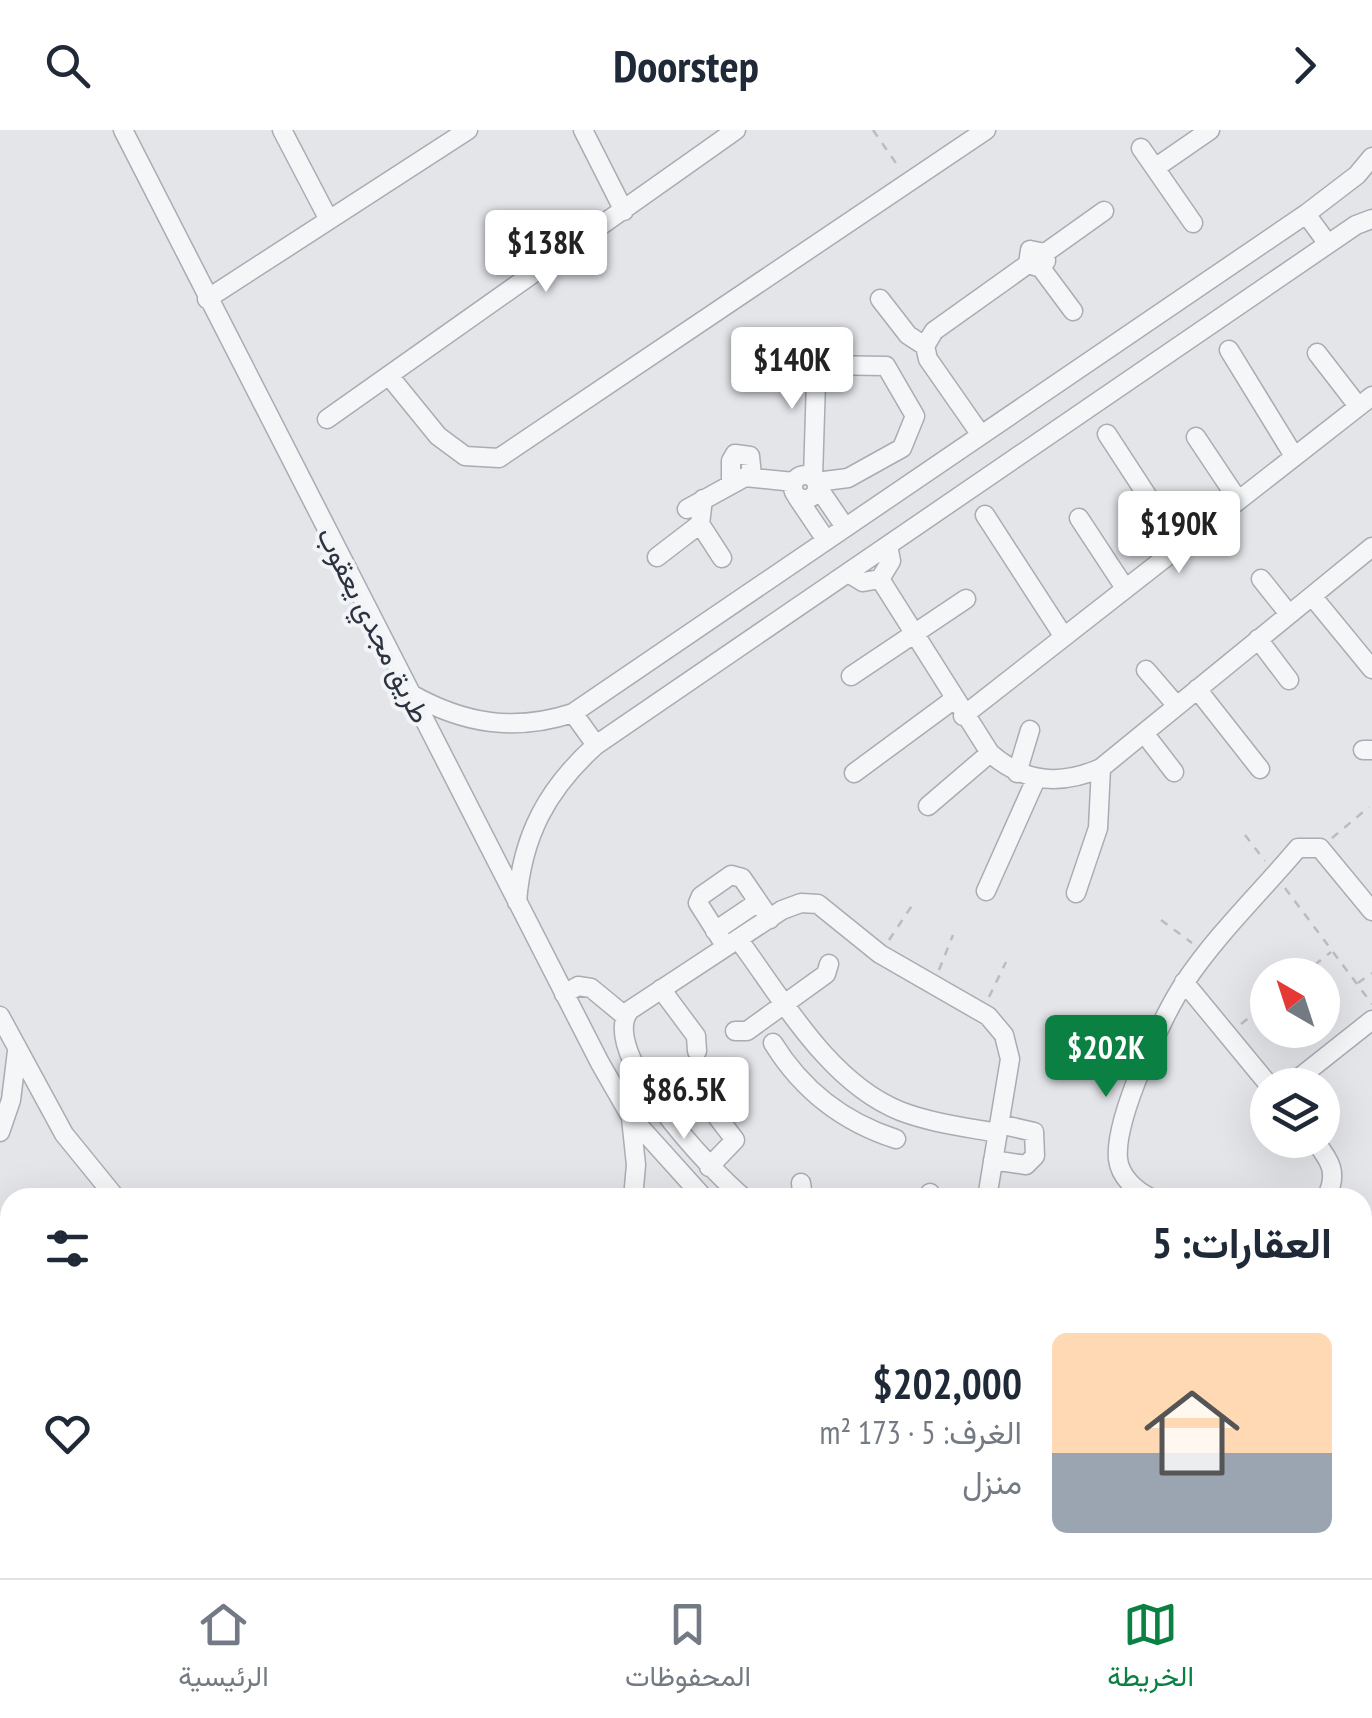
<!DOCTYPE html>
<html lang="ar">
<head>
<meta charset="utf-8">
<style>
  body { margin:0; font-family:"PT Sans Narrow",Vazirmatn,sans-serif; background:#f2f2f3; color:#1f2937; direction:rtl; height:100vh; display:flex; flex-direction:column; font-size:38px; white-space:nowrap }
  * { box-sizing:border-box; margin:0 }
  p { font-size:32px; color:#747a83 }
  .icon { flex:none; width:55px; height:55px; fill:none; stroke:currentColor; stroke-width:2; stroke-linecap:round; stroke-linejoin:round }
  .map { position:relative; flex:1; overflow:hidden; direction:ltr }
  .side { position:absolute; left:0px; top:1058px; width:1372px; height:392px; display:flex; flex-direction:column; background:#fff; border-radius:30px 30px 0 0; box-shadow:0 10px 40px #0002; direction:rtl }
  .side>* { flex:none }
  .needle { width:65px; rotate:321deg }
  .controls { position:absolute; left:1250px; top:828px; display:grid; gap:20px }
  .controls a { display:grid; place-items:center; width:90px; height:90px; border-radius:50%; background:#fff; box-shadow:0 10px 40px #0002; font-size:50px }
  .price { position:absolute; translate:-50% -85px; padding:0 22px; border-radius:10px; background:#fff; color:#222; font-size:32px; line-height:65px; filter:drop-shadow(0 2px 5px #0008) }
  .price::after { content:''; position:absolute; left:50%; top:60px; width:30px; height:22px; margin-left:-15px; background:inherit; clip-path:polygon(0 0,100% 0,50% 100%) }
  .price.active { background:#0b8043; color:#fff }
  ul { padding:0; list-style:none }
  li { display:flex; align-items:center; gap:30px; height:250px; padding:0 40px }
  li span { display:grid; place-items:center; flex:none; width:280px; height:200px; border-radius:15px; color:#555 }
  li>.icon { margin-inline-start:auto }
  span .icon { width:120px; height:120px; fill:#fffc; stroke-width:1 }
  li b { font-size:42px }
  h2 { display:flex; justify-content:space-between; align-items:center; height:120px; padding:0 40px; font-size:42px }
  header { display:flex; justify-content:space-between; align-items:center; height:130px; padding:0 40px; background:#fff; font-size:45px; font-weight:800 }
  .tabs { display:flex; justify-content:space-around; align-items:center; height:140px; border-top:2px solid #e0e1e3; background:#fff; font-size:28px; color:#747a83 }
  .tabs a { display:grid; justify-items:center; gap:5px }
  .tabs .active { color:#0b8043 }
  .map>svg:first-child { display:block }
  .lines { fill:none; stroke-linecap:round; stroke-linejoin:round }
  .minor-casing { stroke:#a8acb3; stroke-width:21 }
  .path { stroke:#b9bcc1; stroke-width:2.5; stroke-dasharray:8 8; stroke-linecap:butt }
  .minor { stroke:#f5f6f8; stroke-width:18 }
  .labels { text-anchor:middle; stroke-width:8; stroke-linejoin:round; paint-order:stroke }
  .street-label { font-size:28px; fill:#2c3340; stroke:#f2f4f7 }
</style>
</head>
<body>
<header><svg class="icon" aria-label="forward" viewBox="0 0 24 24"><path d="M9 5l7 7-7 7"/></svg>Doorstep<svg class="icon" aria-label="search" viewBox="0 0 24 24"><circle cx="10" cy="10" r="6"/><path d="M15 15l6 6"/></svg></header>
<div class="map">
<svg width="1372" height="1448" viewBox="0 0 1372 1448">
  <rect width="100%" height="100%" fill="#e3e5e9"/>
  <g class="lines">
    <defs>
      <path id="minor" d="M123,0L600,933L631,987L704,1068
        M282,0L329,90
        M583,0L624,81
        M1141,18L1193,93
        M1155,38L1210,0
        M1306,84L1328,114
        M1045,123L1046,131L1041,138L1028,134L1030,120L1045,123L1104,81
        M1041,138L1073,181
        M207,169L468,0
        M880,169L908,205L925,216
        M1229,220L1294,326
        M1317,223L1358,276
        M390,247L438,306L465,326L499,328L986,0
        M327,289L736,0
        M1107,304L1180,416
        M981,305L928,229L925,216L934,201L1028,134
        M1196,307L1238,370
        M793 357a12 12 0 1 1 24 0a12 12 0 1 1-24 0Z
        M813,348L817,218
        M731,351V331L735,324L750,326L752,346
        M816,352L848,348L902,318L915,286L886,236L817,235
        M817,356L845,397
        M797,367L826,410
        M703,369L700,394L722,428
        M687,379L745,347L794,352
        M985,385L1064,507
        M1079,388L1125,458
        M657,427L700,394
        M848,443L863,452L880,449L891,431L888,415
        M880,449L990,623C1024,653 1060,656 1101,638L1372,417
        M1261,449L1289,484
        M1312,466L1372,539
        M1258,509L1289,550
        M1146,540L1177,576
        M851,546L966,469
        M1197,559L1260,639
        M411,564C464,594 515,602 573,583L1306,84L1357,45L1372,27
        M573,583L596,615
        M963,586L1372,266
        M1144,603L1174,642
        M1363,620H1372
        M854,643L953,570
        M1017,643L1030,600
        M928,676L990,623
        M986,761L1036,649
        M1076,763L1098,698L1101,638
        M517,772C522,706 547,659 596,615L1356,95L1372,89
        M715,801L758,772
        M738,809C782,868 828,952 900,981C931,993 965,997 998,1003
        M726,817L698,773L701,766L731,745L742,748L770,789
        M1184,852L1269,955
        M661,859L696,906L697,921
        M564,864L578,856L591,858L625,886
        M0,886L64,1004L116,1068
        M735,901H747L826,844L829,834
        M773,913C802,960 843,992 896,1009
        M1290,955L1372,890
        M631,988L636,1035L633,1068
        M674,994L700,975L709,976L735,1010L709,1037
        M0,1002L11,970L17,921
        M1314,1010C1330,1030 1339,1043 1326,1068
        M993,1030L1026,1035L1035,1026L1034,1002L999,994
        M801,1053L803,1068
        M930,1063L931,1068
        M744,1068C712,1042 596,920 630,880L782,780L801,773L818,774L880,824L988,886L1004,905L1010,929L987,1068
        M1151,1068C1136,1061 1120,1047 1118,1029C1114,989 1162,886 1185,852C1217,804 1261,762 1298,718H1320L1372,781
        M0,1129L10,1130
        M0,1172H10
        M1362,1186L1372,1187
        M1362,1209L1372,1210
        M1362,1253L1372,1254
        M1362,1276H1372
        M1362,1303H1372
        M855,1440L859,1448
        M879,1440L883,1448
        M1013,1448V1440
        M1191,1448V1440"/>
    </defs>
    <use href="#minor" class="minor-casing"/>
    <path class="path" d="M873,0L900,39
      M1245,705L1265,731
      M1332,708L1369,677
      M1285,758L1372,874
      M1161,790L1192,813
      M889,810L913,774
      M939,840L953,805
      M1302,845L1331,822
      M1358,853L1372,843
      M989,867L1006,832
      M1241,894L1268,873
      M1104,904L1136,915"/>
    <use href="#minor" class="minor"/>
  </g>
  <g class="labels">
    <g class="street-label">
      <text transform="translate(374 495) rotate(63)" y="10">طريق مجدي يعقوب</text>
    </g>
  </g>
</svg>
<div class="controls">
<a><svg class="needle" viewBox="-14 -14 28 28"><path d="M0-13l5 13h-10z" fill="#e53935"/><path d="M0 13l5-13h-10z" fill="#747a83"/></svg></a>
<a><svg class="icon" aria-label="layers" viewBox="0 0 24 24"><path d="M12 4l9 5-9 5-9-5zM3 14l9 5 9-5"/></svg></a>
</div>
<b class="price" style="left:546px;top:165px">$138K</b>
<b class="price" style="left:792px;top:282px">$140K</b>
<b class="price" style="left:1179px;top:446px">$190K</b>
<b class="price active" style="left:1106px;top:970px">$202K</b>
<b class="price" style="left:684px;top:1012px">$86.5K</b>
<section class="side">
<h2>العقارات: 5<svg class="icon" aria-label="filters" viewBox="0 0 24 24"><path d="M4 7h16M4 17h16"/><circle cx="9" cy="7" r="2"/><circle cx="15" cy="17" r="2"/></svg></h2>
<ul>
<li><span style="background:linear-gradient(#ffd9b3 60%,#9aa5b1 0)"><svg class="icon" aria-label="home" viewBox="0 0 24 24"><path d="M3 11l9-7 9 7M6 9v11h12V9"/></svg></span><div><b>$202,000</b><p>الغرف: 5 · 173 m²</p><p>منزل</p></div><svg class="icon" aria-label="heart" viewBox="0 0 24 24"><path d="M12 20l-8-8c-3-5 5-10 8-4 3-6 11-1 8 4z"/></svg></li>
</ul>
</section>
</div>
<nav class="tabs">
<a class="active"><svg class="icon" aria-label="map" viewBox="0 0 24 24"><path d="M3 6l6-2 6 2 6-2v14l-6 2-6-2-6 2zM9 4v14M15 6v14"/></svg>الخريطة</a>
<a><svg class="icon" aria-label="saved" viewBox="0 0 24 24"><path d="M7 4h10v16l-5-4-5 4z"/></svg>المحفوظات</a>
<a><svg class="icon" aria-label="home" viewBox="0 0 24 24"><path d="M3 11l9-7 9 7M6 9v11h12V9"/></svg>الرئيسية</a>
</nav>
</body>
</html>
